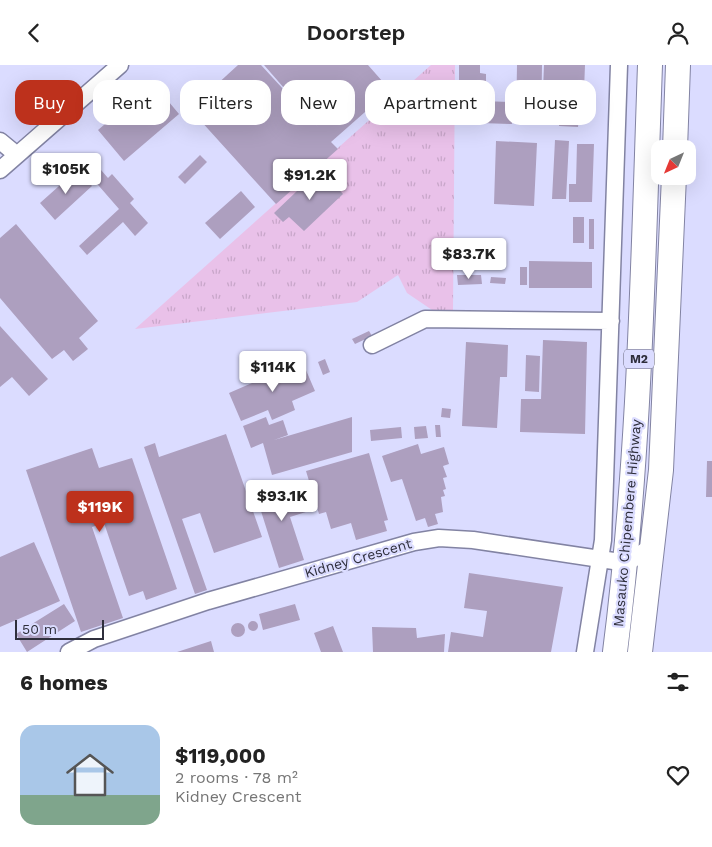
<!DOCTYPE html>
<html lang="en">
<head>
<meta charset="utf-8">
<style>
  body { margin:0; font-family:"Work Sans",sans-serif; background:#f2f2f2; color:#222; height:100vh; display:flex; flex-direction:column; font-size:19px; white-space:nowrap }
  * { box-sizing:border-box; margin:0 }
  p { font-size:16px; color:#767676 }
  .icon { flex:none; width:28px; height:28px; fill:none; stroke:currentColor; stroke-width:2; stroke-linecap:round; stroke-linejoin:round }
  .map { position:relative; height:587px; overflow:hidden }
  .side { display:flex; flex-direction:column; background:#fff; flex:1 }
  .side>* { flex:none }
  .guide { position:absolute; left:15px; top:15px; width:682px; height:45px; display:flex; gap:10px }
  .needle { width:32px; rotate:223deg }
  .buttons { position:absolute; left:651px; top:75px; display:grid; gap:10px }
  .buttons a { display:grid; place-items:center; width:45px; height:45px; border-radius:10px; background:#fff; box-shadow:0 5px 20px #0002; font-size:25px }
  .scale { position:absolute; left:15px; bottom:12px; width:89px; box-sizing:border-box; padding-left:5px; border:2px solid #2f2f3c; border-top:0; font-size:14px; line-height:18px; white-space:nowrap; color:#2f2f3c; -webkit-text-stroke:4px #dbdcff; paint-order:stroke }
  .price { position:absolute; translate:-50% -42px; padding:0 11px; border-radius:5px; background:#fff; color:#222; font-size:16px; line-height:32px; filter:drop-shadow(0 1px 2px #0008) }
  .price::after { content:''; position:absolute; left:50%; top:30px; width:15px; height:11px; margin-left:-8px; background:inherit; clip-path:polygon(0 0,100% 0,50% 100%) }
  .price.selected { background:#bd311c; color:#fff }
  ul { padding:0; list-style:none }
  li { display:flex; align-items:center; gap:15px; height:125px; padding:0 20px }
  li span { display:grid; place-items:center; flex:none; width:140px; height:100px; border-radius:15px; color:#555 }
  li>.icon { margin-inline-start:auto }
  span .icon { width:60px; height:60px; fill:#fffc; stroke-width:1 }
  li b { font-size:21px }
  h2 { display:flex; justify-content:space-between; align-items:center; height:60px; padding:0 20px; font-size:21px }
  .chip { padding:0 18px; border-radius:15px; background:#fff; box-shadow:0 5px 20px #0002; font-size:18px; line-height:45px }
  .chip.selected { background:#bd311c; color:#fff }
  header { display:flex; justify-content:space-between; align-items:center; height:65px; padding:0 20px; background:#fff; font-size:22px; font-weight:600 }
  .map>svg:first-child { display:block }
  .grass { fill:url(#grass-tufts) }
  .building { fill:#ad9fbf }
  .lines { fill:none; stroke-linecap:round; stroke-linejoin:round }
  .minor-casing { stroke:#8283a3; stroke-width:19 }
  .highway-casing { stroke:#8283a3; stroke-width:26 }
  .minor { stroke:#fff; stroke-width:16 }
  .highway { stroke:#fff; stroke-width:24 }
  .labels { text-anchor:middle; stroke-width:4.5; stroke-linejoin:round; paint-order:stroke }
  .shield { fill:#dbdcff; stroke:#636376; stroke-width:1 }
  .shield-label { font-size:12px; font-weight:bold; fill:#2f2f3c }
  .street-label { font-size:14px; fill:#2f2f3c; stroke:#dbdcff }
</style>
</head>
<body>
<header><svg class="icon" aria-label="back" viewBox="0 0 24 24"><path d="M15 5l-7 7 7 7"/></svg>Doorstep<svg class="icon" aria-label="person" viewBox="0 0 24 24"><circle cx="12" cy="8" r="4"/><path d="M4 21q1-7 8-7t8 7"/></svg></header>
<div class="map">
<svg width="712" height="587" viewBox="0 0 712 587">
  <defs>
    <pattern id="grass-tufts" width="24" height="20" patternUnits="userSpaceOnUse" patternTransform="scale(1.25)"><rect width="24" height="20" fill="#e9c1e9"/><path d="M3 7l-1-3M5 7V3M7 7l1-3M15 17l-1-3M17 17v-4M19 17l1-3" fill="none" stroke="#c8a6c9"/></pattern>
  </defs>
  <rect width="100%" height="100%" fill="#dbdcff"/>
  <path class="grass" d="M431,0H455L453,245L435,247L407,228L398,210L357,237L135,264Z"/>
  <path class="building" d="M238,0H261L318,62L264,0H368L390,25L331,77L338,84L276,139L190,44Z
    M459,0H480V8L486,9V20H479V39H459Z
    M517,0H542L541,60L516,59Z
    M544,0H585L583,51H579L578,62L559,61L560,52H542Z
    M153,18L179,49L124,96L98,65Z
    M481,36L512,37V59L480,58Z
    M555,75L569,76L566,134H552Z
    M496,76L537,78L534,141L494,139Z
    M577,79H594L592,137H569V119H576Z
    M200,90L207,97L185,119L178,112Z
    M320,104L343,129L304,166L289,152L283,157L274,148Z
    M77,105L92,121L55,155L40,138Z
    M101,105L108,113L112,109L134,134L130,138L148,158L135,171L123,157L87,190L79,181L119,144L92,113Z
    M241,126L255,142L220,174L205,158Z
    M573,152H584V178H573Z
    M589,154H594V184H589Z
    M16,159L98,256L79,273L88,284L73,296L64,285L52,294L0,233V173Z
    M529,196L592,197V223H529Z
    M520,202H527V220H520Z
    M457,210H481L482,219L458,220Z
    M491,212L506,213L505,219L490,218Z
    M0,261L48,314L29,331L12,312L0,322Z
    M369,266L372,271L355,279L352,274Z
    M543,275L587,277L585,369L520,367L521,334H541Z
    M466,277L508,280L507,312H500L497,363L462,361Z
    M526,290L540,291L539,327L525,326Z
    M325,294L330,307L323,310L318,297Z
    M302,296L315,326L292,336L295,345L272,355L268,345L241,356L229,328Z
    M442,343L451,344L450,353L441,352Z
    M266,352L269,360L283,355L288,370L274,375L352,352V387L272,410L263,378L251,383L243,361Z
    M435,360H440L441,372H436Z
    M426,361L428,373L415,374L414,362Z
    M401,362L402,373L371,376L370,365Z
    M226,369L262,472L214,488L200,448L182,454L207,525L195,529L144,382L155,378L159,392Z
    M418,379L421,389L444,382L449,399L443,401L447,412L443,413L446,424L443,425L445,431L441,432L443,447L435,449L438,459L428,462L425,453L416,456L402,414L391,417L382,391Z
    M92,383L99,403L132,393L177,524L146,535L143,526L129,531L104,458L92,462L123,553L81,567L26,405Z
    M369,388L388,455L384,456L387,466L356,475L351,458L331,464L326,447L319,449L306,406Z
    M707,396H712V432H706Z
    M278,417L284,433L303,427L309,446L290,452L304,495L279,503L254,424Z
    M34,477L60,536L0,562V492Z
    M469,508L563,522L551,587H448L451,567L483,572L487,546L464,543Z
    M64,539L75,556L27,587L16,569Z
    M295,539L300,555L263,565L259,549Z
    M248 561a5 5 0 1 1 10 0a5 5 0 1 1-10 0Z
    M231 565a7 7 0 1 1 14 0a7 7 0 1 1-14 0Z
    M333,561L343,587H321L314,568Z
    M372,562L416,563L417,573L445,569L444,587H373Z
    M211,576L214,587H177Z"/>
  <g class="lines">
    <defs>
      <path id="minor" d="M0,76L17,90
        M0,105L120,0
        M372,280L425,254L611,256
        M69,587L94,574L208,536L414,477L439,473L473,475L627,498L654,480
        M585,587L603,475L619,0"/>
      <path id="highway" d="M675,84L678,0
        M615,587C640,392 643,196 650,0
        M640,587L661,405L674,111"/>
    </defs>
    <use href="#minor" class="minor-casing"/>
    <use href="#highway" class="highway-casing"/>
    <use href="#minor" class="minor"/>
    <use href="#highway" class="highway"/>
  </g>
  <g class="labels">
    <rect class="shield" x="624" y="284.5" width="30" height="19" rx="4"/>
    <g class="shield-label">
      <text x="639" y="298">M2</text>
    </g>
    <g class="street-label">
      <text transform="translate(627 458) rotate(-85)" y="5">Masauko Chipembere Highway</text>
      <text transform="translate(358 493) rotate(-16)" y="5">Kidney Crescent</text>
    </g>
  </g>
</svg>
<div class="buttons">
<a><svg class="needle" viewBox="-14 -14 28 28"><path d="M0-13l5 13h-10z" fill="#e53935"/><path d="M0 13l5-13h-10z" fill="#767676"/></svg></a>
</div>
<div class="scale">50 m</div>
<b class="price" style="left:66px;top:130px">$105K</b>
<b class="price" style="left:310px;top:136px">$91.2K</b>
<b class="price" style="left:469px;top:215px">$83.7K</b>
<b class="price" style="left:273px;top:328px">$114K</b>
<b class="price" style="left:282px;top:457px">$93.1K</b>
<b class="price selected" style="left:100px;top:468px">$119K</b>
<div class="guide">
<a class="chip selected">Buy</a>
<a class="chip">Rent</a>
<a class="chip">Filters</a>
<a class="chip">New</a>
<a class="chip">Apartment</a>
<a class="chip">House</a>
</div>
</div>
<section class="side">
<h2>6 homes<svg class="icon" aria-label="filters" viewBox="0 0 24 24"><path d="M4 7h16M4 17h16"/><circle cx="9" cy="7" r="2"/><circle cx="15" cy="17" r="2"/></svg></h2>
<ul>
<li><span style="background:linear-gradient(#a9c7e8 70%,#7fa58c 0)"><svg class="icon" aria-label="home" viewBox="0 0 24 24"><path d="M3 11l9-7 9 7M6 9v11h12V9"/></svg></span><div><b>$119,000</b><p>2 rooms · 78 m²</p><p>Kidney Crescent</p></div><svg class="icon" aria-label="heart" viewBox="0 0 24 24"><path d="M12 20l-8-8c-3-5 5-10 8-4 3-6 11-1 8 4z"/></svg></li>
</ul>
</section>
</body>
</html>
